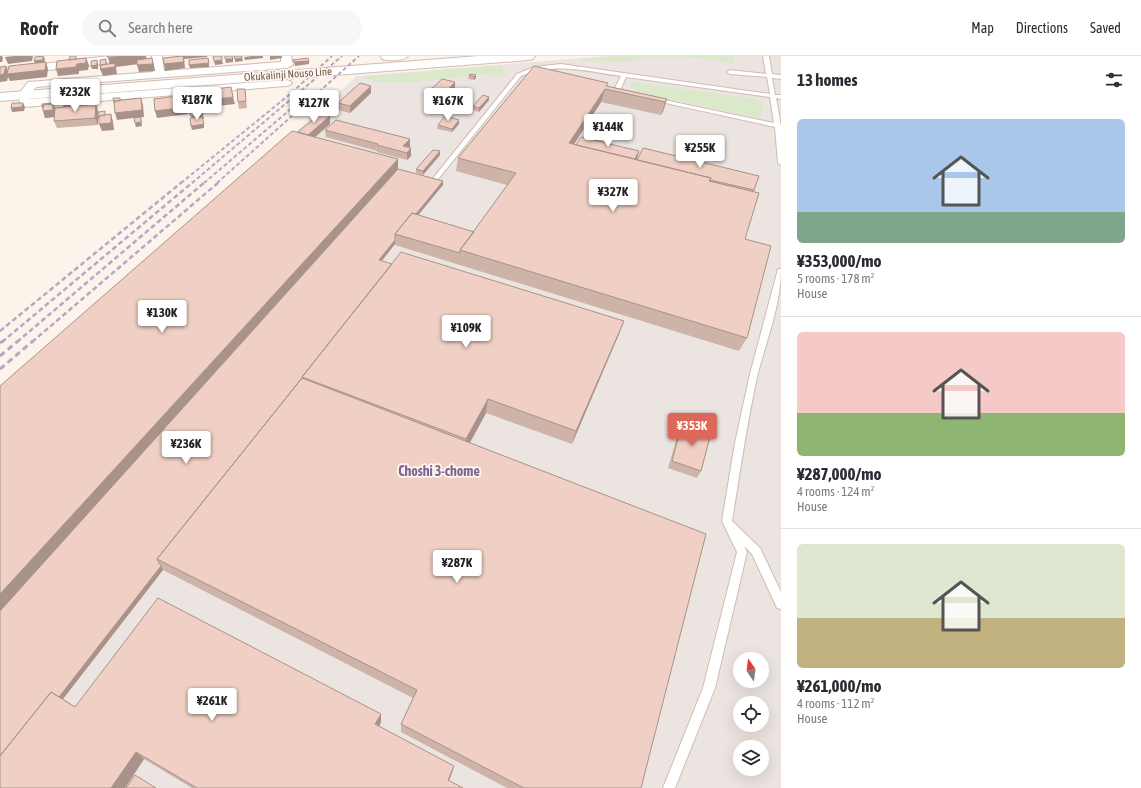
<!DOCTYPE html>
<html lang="en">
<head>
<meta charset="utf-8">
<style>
  body { margin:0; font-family:"Asap Condensed",sans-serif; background:#f7f7f7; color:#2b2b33; height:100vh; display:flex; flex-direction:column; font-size:15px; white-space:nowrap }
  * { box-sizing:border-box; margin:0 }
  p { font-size:13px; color:#7c7c81 }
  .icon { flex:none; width:22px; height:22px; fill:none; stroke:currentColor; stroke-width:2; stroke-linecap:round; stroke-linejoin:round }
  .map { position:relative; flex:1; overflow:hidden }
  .sheet { display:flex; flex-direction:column; background:#fff; width:360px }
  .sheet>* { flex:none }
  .needle { width:26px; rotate:346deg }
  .fabs { position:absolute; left:733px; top:596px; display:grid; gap:8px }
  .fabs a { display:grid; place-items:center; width:36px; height:36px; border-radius:50%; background:#fff; box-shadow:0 4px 16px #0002; font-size:20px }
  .price { position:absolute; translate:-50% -34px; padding:0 9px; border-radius:4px; background:#fff; color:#222; font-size:13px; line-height:26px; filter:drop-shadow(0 1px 2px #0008) }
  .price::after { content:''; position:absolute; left:50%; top:24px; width:12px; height:9px; margin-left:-6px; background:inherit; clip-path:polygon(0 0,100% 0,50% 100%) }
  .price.selected { background:#dd6758; color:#fff }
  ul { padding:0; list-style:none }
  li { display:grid; align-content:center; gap:8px; height:212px; padding:0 16px }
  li+li { border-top:1px solid #e1e1e2 }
  li span { display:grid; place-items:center; height:124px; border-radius:6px; color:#555 }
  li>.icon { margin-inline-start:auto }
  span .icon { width:72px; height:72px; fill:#fffc; stroke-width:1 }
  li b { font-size:17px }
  h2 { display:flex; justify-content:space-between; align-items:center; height:48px; padding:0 16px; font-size:17px }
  header { display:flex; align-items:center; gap:24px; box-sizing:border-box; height:56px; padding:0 20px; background:#fff; border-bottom:1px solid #e1e1e2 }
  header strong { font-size:19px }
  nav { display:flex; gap:22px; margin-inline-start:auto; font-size:14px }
  .search { width:280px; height:36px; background:#f7f7f7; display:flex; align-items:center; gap:10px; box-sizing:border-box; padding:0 14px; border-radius:22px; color:#7c7c81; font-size:15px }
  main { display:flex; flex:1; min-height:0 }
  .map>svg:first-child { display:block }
  .industrial { fill:#ebe4e0; fill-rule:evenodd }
  .green { fill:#dae9c9 }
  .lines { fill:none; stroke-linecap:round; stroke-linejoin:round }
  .lane-casing { stroke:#d0bcb3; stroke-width:2 }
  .street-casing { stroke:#d0bcb3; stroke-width:2 }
  .secondary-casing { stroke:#d3bcb1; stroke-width:2 }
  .lane { fill:#fff; fill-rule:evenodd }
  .street { fill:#fff; fill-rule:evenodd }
  .secondary { fill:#fff; fill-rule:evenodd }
  .rail-far2 { stroke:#b5a8c6; stroke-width:2; stroke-dasharray:4 2.5; stroke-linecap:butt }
  .rail-far1 { stroke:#b5a8c6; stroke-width:2.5; stroke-dasharray:5 3; stroke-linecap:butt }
  .rail { stroke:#b5a8c6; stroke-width:3; stroke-dasharray:6 4; stroke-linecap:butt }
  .path-bridge { stroke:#d5b3a6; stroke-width:1.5; stroke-dasharray:0.5 2; stroke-linecap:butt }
  .wall { fill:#ceb3a9 }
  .shaded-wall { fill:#a89289 }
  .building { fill:#f0d0c4; stroke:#a89289 }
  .labels { text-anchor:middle; stroke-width:3.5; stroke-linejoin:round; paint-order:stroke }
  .far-street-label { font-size:11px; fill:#76584f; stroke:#fef8f1 }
  .neighbourhood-label { font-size:14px; font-weight:bold; fill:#7e6791; stroke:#fef8f1 }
</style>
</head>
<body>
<header>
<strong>Roofr</strong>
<div class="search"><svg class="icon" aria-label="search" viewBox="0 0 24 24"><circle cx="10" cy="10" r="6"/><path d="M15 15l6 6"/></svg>Search here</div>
<nav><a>Map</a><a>Directions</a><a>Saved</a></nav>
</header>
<main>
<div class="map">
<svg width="781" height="732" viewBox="0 0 781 732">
  <rect width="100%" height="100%" fill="#fcf3eb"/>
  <path class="industrial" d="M607,0H781V732H0V345L357,20ZM740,603H762V625H740ZM740,647H762V669H740ZM740,691H762V713H740Z"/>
  <path class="green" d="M619,0H733V7L690,1H640L628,6L580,5L583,3Z
    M501,9L503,13V19C495,22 490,18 482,18C455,20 385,34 363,21Z
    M633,26L756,43L763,48L762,61H755L639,36L630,31Z"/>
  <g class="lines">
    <defs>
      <path id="lane" d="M763,0H769L772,18L781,19V23L772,22L775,39H781V43L776,42L781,70V109L778,107L775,71L652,44L655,42L774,67L770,41L626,21L621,32L625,36L631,37V39C624,40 620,37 615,32L621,20C585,15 555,6 521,20L435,127L430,126L517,18L534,11L561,8L770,38L767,21L730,18L727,16L730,14L766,18Z
        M778,213H781C781,248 767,283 758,317C747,366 740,416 732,465L760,492L781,536V553L777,552L752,498L744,490L747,496L715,632L675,732H663L703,632L737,496L722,465L735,387L750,318Z"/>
      <path id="street" d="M109,0H130L129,2L96,9L0,19V13Z
        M152,0H162L164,15L281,6V0H291L293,9L287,12L36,31L30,39V43L286,24L290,25L292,27L290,29L286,30L25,51L21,50L18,39L28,26L153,16Z
        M381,0H408C404,5 389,5 382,3Z"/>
      <path id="secondary" d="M479,0H535L533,3L529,4L0,45V37Z"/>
    </defs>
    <use href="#lane" class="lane-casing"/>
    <use href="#street" class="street-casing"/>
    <use href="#secondary" class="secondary-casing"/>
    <use href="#lane" class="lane"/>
    <use href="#street" class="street"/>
    <use href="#secondary" class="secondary"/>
    <path class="rail-far2" d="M181,127L289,39L332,0
      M192,127L342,0
      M204,127L306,40
      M217,127L359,0"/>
    <path class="rail-far1" d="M0,275L182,126
      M2,286L193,126
      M17,286L205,126
      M32,286L219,126"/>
    <path class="rail" d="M0,287L3,285
      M0,300L18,285
      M0,313L33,285"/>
    <path class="path-bridge" d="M283,12L285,25"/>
  </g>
  <path class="wall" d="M471,18L476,22L474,24L468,23L469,19Z
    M455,26V33L441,48L427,44V37Z
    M608,30L667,43L661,59L601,46L574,88L639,95L636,104L759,120L754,136L745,183L747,282L739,295L395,189V188L382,205L619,278L572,388L486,357L470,387L641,732H507L401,676V668L413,642L163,514L63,643L75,651L381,658V666L379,670L452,717L449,725L463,732H192L144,703L125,732H0L298,76L330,60V68L315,81L398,113L443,125V129L418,159L474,176L507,129L456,115L458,102Z
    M245,33L247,52L239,53L238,46Z
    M371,37L350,57L338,54V47Z
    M489,41V44L479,56L472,54L473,50Z
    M62,45L74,48V50L96,48L98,55V69L57,72L54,65V61L45,62L43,55L52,47H53L55,52L64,51Z
    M459,64V68L452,76L437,73L438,69Z
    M325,74L410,90L409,92L411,100L407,104L377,96V95L326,81Z
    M440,99L423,119L416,117V113Z
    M682,367L701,415L697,422L668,412L679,374Z"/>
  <path class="shaded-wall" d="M0,0H2L3,2L2,6H0Z
    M14,0H33L32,5L8,8L5,1Z
    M43,0L45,3L44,7L35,8L34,5Z
    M121,0H146L147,7L116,11L117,18L103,20L100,13H101L100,10L106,3L107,12H111L108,2Z
    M175,0H207V1L184,3L185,12L165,15L164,8L176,4Z
    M252,0H263V2L245,4L244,1Z
    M270,0H282V2L270,4Z
    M86,2L89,9L88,14L79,15V18L58,20L56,13L77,8Z
    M152,2L154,9L155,15L139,16L137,9Z
    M242,2L243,5L235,6V3Z
    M225,3H233V6L226,7Z
    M97,4L98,8V13H92L91,10Z
    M222,4L223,8L215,9L214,5Z
    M309,5V8L295,10L294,6Z
    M46,6L48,13L47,21L10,25L8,21L7,25L0,26V19L6,10L9,17Z
    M209,7V11L190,12L189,9Z
    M476,19V22L474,24V21Z
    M455,26V33L441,48V41Z
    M371,30V37L350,57V50Z
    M605,33L601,46L566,101L569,87Z
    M185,39L188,58L157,62L155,55Z
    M72,41L74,48V51L64,53L62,45Z
    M233,41L235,48L210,51L209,44Z
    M489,41V44L479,56V52Z
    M141,42L143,49L144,61H141L142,70L136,71L135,67L141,61L117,64L115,57Z
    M667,43L663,56L661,59L665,46Z
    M23,47L25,51L24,55L12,56L11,52Z
    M53,47L56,55L55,61L45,62L42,51L53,49Z
    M96,48L98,55V69L95,62Z
    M111,58L113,66L114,74L102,75L99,68Z
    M203,59L204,63L192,64L191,60Z
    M330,60V68L306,89L305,82Z
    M459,64V68L452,76V73Z
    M204,68V72L192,74L191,70Z
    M410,83V90L404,96L403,90Z
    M411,92V100L407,104V97Z
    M440,95V99L423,119V115Z
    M639,95L637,103L630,116L632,108Z
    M398,103V117L0,561V538Z
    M443,125V129L401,180L399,179Z
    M395,184V188L379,208V204Z
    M624,265L619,278L572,388L576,375Z
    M488,343L486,357L464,397L466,383Z
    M161,510L163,514L0,724V717Z
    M381,658V666L376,677L375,668Z
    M136,696L144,703L125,732H111Z
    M454,710L452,717L446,731L448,724Z"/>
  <path class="building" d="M43,0V4L34,5L35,1Z
    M70,0H76V3L69,4Z
    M107,0H121L108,2Z
    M183,0L184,6L164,8L163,2Z
    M213,0H222V4L214,5Z
    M225,0H232L233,3H225Z
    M234,0H242V2L235,3Z
    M86,2V7L77,8L76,11L56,13L57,5Z
    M152,2L153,8L137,9V4Z
    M208,2L209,7L189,9V4Z
    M308,2L309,5L294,6L293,4Z
    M106,3V8L101,9L100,10V4Z
    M97,4V9L91,10V5Z
    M46,6L45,14L7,18L9,10Z
    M115,7V11L100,13L101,9Z
    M6,10L4,18L0,19V11Z
    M534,10L608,27L606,30L667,43L665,46L605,33L569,87L711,122L709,125L759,137L745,183L771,190L747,282L460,194L516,117L458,102Z
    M471,18L476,19L474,21L469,19Z
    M442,23L455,26L441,41L427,37Z
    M360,27L371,30L350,50L338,47Z
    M231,31L233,41L209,44L207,34Z
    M237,33H245L246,45L238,46Z
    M185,39L187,51L155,55L154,43Z
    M483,39L489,41L479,52L473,50Z
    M72,41V44L62,45V42Z
    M113,42H120V45H114L115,47H114Z
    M141,42L142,54L115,57L114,45Z
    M12,47H23L22,51L11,52Z
    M52,47V48L43,49V51H42V48Z
    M53,47V54L43,55V49Z
    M96,48L95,62L54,65L55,52Z
    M105,55V59L99,60V62H98V56Z
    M202,55L203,59L191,60L190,57Z
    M111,58V67L99,68V60Z
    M320,58L330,60L308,79L298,76Z
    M445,60L459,64L452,73L438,69Z
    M141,61V66L135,67L134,62Z
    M202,61L204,68L191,70L190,62Z
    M336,64L410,83L403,90L411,92L407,97L377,89L378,88L325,74Z
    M292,75L398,103L0,538V330Z
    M581,81L639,95L635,103L576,89Z
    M643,92L759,120L754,134L710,124L711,122L637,104Z
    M433,94L440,95L423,115L416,113Z
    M398,113L443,125L416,158L412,157L395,178V184L379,204L392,208L302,321V322L157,503L161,510L59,641L51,636L0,700V555Z
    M412,157L474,176L460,194V197L395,178Z
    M401,196L624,265L576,375L488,343L466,383L302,321Z
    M302,322L706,478L641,732H524L401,668L417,634L157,503Z
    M682,367L711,377L701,415L672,405Z
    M158,542L381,658L375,668L454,710L448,724L463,732H197L136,696L111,732H0V700L51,636L75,651Z
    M135,719L156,732H126Z"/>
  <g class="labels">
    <g class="far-street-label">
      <text transform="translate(288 18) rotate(-4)" y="4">Okukaiinji Nouso Line</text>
    </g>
    <g class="neighbourhood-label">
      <text x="439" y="420">Choshi 3-chome</text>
    </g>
  </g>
</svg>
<div class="fabs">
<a><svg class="needle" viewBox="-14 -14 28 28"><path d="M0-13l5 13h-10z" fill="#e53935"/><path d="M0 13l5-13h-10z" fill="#7c7c81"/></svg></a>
<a><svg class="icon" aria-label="locate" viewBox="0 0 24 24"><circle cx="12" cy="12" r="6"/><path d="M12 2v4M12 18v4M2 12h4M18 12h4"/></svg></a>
<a><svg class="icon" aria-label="layers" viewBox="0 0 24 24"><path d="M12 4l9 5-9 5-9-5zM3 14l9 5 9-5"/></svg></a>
</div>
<b class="price" style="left:75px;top:57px">¥232K</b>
<b class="price" style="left:197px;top:65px">¥187K</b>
<b class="price" style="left:448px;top:66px">¥167K</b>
<b class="price" style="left:314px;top:68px">¥127K</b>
<b class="price" style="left:608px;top:92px">¥144K</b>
<b class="price" style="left:700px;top:113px">¥255K</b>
<b class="price" style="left:613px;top:157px">¥327K</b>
<b class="price" style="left:162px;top:278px">¥130K</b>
<b class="price" style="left:466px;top:293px">¥109K</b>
<b class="price selected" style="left:692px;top:391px">¥353K</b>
<b class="price" style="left:186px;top:409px">¥236K</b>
<b class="price" style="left:457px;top:528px">¥287K</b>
<b class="price" style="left:212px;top:666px">¥261K</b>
</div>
<section class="sheet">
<h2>13 homes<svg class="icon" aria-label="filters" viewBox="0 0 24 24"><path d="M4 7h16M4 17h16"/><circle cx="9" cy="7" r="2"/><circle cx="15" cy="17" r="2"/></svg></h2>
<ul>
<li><span style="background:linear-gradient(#a9c7e8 75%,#7fa58c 0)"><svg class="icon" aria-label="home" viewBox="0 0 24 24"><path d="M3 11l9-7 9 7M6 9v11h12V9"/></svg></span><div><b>¥353,000/mo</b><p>5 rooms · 178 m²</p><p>House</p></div></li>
<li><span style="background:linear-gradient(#f6c9c9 65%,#8fb573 0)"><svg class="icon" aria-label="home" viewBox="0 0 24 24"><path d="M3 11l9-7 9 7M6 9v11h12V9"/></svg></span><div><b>¥287,000/mo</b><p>4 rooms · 124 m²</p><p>House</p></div></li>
<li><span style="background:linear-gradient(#dfe7d0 60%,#c2b280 0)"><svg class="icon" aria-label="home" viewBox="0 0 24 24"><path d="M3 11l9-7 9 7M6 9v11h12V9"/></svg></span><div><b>¥261,000/mo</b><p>4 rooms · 112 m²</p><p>House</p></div></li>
</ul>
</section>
</main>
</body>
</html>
